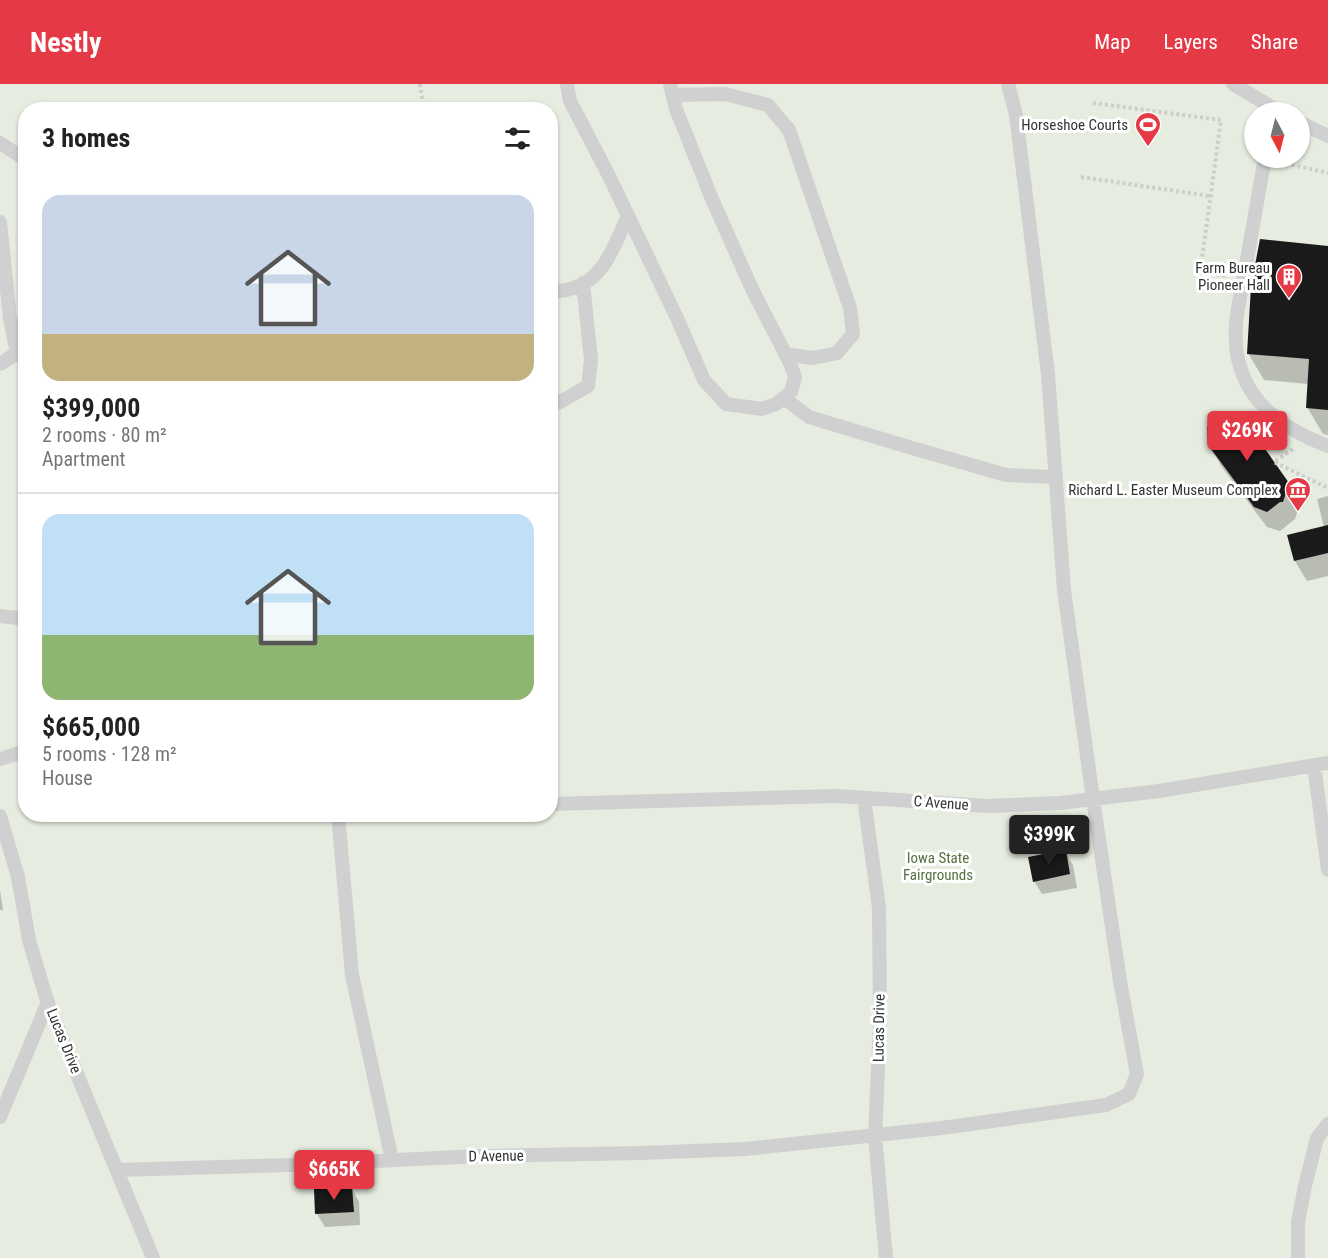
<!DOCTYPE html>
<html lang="en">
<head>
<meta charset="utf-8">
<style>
  body { margin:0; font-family:"Roboto Condensed",sans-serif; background:#f6f6f6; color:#222; height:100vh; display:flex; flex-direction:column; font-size:22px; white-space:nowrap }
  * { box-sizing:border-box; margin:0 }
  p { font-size:20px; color:#767676 }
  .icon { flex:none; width:33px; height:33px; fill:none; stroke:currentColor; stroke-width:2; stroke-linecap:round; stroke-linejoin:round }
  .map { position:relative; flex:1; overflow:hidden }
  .panel { position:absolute; left:18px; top:18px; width:540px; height:720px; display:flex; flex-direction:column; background:#fff; border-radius:24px; box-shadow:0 2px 4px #0004 }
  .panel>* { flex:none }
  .needle { width:39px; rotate:173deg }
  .controls { position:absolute; left:1244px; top:18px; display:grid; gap:12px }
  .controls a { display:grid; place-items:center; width:66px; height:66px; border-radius:50%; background:#fff; box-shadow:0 2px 4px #0004; font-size:30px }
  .price { position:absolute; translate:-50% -51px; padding:0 14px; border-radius:6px; background:#e63946; color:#fff; font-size:20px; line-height:39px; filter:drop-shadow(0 2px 3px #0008) }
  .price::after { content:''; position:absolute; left:50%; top:36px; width:18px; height:14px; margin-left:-9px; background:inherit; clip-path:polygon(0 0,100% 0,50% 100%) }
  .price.on { background:#222; color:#fff }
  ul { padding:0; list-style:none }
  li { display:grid; align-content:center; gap:12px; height:318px; padding:0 24px }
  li+li { border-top:2px solid #e0e0e0 }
  li span { display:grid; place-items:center; height:186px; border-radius:18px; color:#555 }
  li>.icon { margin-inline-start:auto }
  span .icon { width:108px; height:108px; fill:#fffc; stroke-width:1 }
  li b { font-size:26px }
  h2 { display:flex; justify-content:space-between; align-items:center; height:72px; padding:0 24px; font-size:26px }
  header { display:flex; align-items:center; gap:36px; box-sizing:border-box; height:84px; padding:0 30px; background:#e63946; color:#fff }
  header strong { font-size:28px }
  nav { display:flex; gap:33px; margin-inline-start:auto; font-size:21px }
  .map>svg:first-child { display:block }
  .green { fill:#e6ecdf; fill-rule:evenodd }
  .shadow { fill:#0003 }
  .building { fill:#1a1a1a }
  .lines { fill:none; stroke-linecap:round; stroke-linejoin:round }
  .path { stroke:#cdcdcd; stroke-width:4; stroke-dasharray:3 3; stroke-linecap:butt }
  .lane { stroke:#d0d0d0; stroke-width:14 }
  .labels { text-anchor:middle; stroke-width:6; stroke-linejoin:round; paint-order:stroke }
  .poi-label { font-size:15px; fill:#333; stroke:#fff; text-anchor:end }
  .street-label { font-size:15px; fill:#333; stroke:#fff }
  .park-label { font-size:15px; fill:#56703f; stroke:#fff }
</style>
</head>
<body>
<header>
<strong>Nestly</strong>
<nav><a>Map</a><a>Layers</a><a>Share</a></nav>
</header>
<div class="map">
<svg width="1328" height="1174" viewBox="0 0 1328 1174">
  <rect width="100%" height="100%" fill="#fff"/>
  <path class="green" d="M0,0H1328V1174H0ZM26,26H550V730H26ZM1254,28H1299V74H1254Z"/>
  <path class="shadow" d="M1328,164V351L1323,350L1307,323L1309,300L1264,296L1248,269Z
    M1209,361L1288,399L1300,420L1295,435L1280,447L1267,443L1221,382Z
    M1328,412V492L1307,497L1295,477L1289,452L1324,443L1317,415Z
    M1065,768L1073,781L1077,804L1042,810L1034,797Z
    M0,806L3,826H0Z
    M352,1105L359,1118L360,1141L325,1143L317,1130Z"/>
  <path class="building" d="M1260,155L1328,162V326L1306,324L1309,275L1247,270L1251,202Z
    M1224,330L1242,332L1289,399L1283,418H1280L1267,428L1254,423L1208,361L1207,343Z
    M1328,441V469L1294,477L1287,451Z
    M1066,766L1070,790L1033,798L1028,773Z
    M352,1103L354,1128L315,1130L314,1105Z"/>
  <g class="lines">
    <path class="path" d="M420,0L424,26
      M1093,19L1221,36L1200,189L1228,192
      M1280,78L1328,89
      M1081,93L1210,112
      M1293,365L1274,378L1328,404"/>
    <path class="lane" d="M567,0L570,17L609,92L677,234L704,296L726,320L762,325L776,320L791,308L795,293L790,279L752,205L712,115L676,25L670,0
      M1233,0L1280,28
      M673,11L725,10L768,21L789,46L850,224L853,250L837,269L813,274L785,270
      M1299,38L1328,52
      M0,59L26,76
      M1265,74C1258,111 1252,149 1245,187C1242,205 1237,223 1236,241C1231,306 1272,341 1328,362
      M0,138L10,235L17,269L26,276
      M550,208C557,207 564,207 570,205C605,196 614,161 628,132
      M0,280L17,269
      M784,314L809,333L912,364L1006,391L1055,393
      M550,319L560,318L588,302L591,276L583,199
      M0,532L26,535
      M0,675L26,667
      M1314,681L1328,786
      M864,714L879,824L880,938L875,1052L886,1174
      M550,720L836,712L988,722L1060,719L1159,707L1328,679
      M338,730L352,891L392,1076
      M0,732L18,793L29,856L48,920L153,1174
      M0,1033L48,918
      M117,1086L290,1081L481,1072L642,1069L745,1065L942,1044L1106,1021L1129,1010L1137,990L1120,897L1093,715L1064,506L1048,290L1016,31L1008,0
      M1298,1174V1138L1305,1102L1317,1054L1328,1040"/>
  </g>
  <defs>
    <symbol id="stadium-pin" viewBox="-11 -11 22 30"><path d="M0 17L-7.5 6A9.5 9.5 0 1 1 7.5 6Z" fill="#e63946" stroke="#fff"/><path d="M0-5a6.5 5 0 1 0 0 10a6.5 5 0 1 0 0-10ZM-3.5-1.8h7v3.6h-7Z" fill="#fff"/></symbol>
    <symbol id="building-pin" viewBox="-11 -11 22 30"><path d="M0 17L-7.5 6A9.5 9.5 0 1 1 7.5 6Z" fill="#e63946" stroke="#fff"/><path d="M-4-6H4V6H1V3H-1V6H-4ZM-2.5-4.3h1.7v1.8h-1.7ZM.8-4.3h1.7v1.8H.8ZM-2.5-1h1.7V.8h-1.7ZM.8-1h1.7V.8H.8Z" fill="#fff"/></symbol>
    <symbol id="museum-pin" viewBox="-11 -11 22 30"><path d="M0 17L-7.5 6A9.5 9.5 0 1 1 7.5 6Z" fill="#e63946" stroke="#fff"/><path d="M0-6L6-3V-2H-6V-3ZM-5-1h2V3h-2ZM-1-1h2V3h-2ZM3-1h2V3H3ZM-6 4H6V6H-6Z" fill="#fff"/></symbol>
  </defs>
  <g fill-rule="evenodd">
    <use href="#stadium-pin" x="1133" y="26" width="30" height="40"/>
    <use href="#building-pin" x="1274" y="178" width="30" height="40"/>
    <use href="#museum-pin" x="1283" y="391" width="30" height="40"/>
  </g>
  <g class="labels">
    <g class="poi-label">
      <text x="1128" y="46">Horseshoe Courts</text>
      <text x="1270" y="189">Farm Bureau<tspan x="1270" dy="17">Pioneer Hall</tspan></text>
      <text x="1278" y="411">Richard L. Easter Museum Complex</text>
    </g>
    <g class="street-label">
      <text transform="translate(941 719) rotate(4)" y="5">C Avenue</text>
      <text transform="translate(879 944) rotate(-89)" y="5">Lucas Drive</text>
      <text transform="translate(64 957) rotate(68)" y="5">Lucas Drive</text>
      <text transform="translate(496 1072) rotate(-1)" y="5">D Avenue</text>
    </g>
    <g class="park-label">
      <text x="938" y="779">Iowa State<tspan x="938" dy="17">Fairgrounds</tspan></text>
    </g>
  </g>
</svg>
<div class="controls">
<a><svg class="needle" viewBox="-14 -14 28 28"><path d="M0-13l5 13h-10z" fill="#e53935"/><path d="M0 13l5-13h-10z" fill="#767676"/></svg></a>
</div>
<b class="price" style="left:1247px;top:378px">$269K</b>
<b class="price on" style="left:1049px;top:782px">$399K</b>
<b class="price" style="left:334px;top:1117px">$665K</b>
<section class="panel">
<h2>3 homes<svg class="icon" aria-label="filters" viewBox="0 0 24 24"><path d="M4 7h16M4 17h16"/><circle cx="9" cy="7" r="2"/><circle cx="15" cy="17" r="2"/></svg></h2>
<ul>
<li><span style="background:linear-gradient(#c9d6e8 75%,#c2b280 0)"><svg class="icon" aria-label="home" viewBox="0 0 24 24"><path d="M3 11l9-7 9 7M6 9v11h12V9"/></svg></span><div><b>$399,000</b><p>2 rooms · 80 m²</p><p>Apartment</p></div></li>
<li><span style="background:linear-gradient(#bfe0f5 65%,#8fb573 0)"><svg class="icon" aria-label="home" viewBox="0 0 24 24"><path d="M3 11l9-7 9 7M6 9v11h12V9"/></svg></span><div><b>$665,000</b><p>5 rooms · 128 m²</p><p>House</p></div></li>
</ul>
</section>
</div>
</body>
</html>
